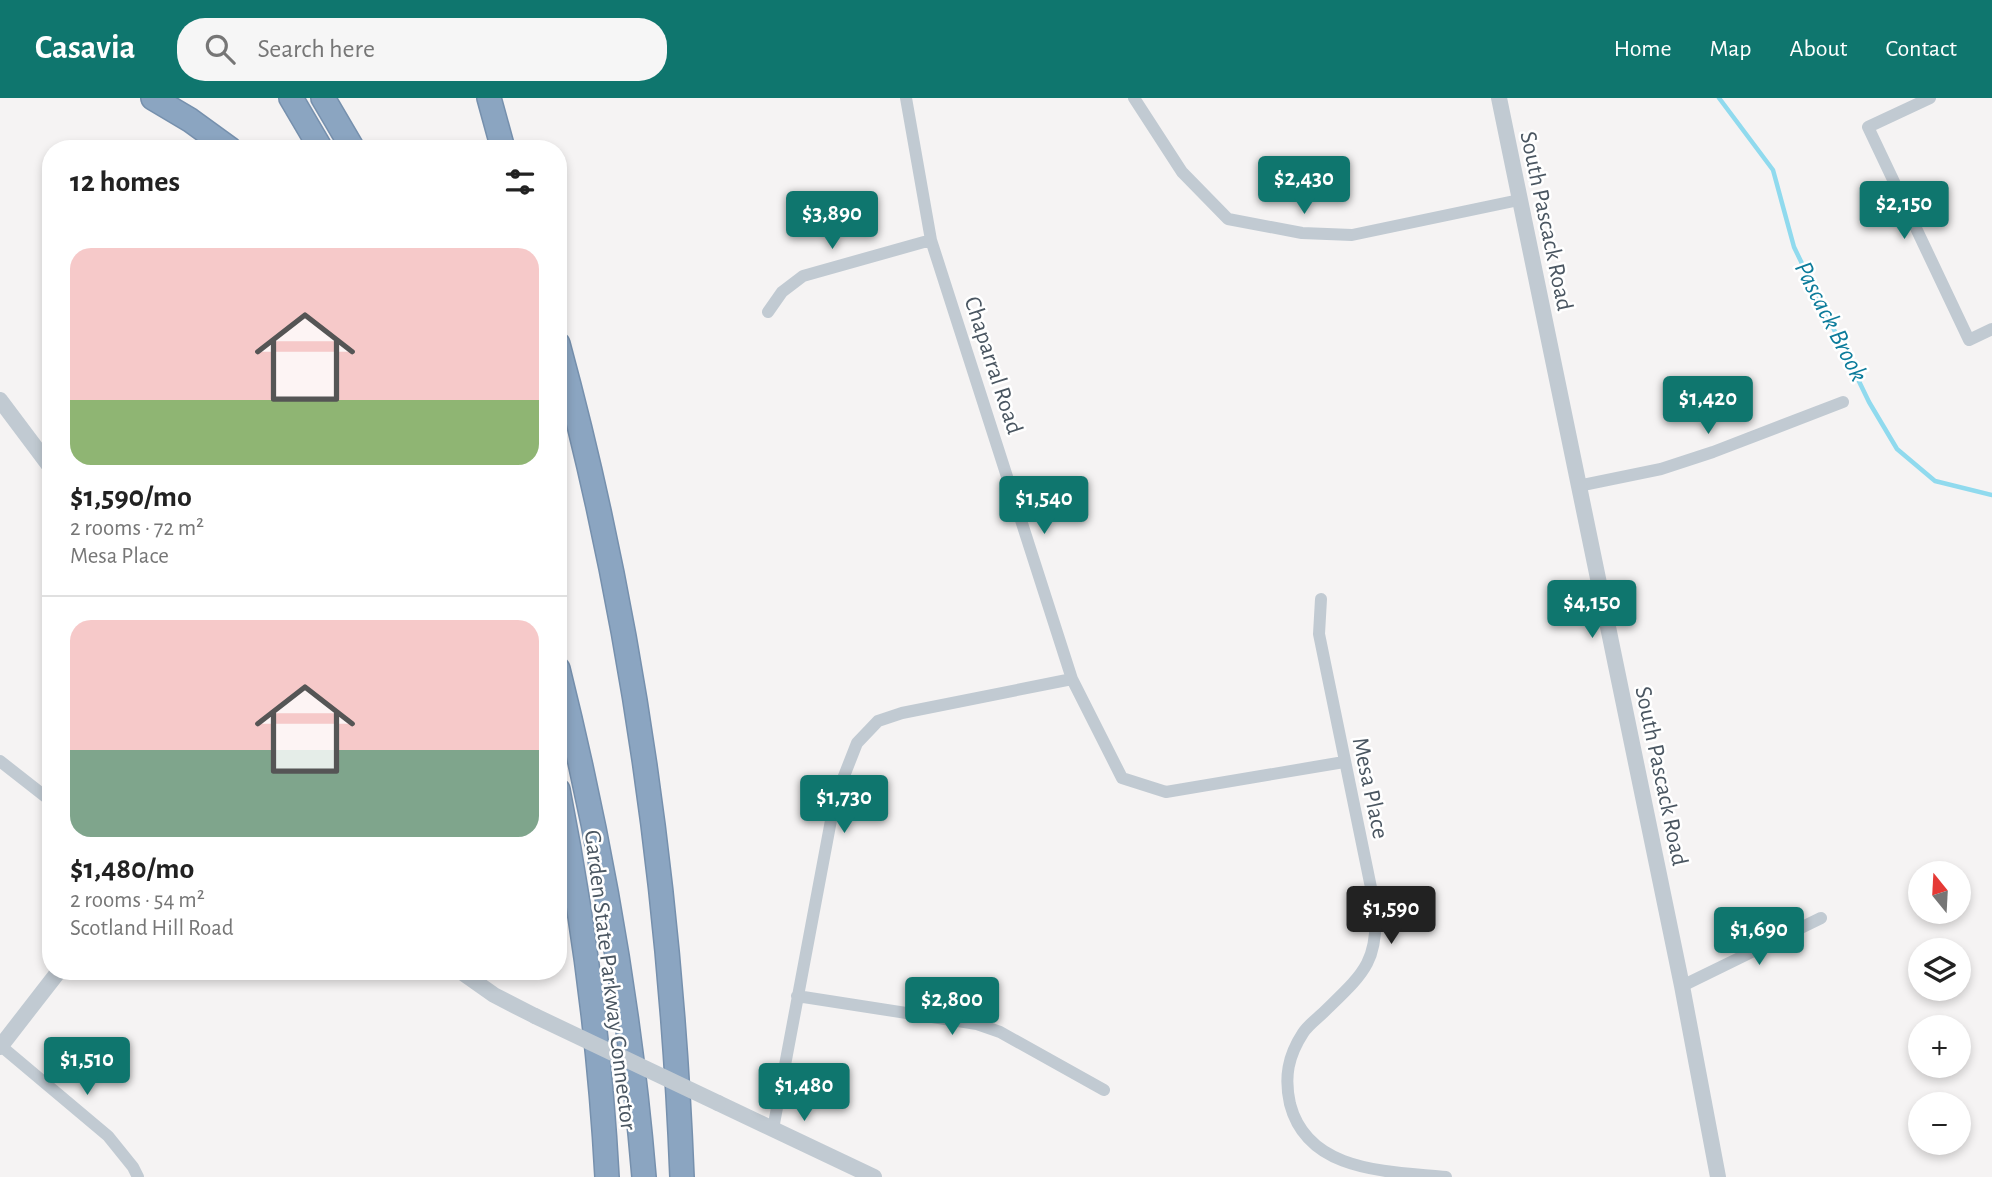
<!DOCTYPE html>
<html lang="en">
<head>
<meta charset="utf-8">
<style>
  body { margin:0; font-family:"Alegreya Sans",sans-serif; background:#f6f6f6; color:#222; height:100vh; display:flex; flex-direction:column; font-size:26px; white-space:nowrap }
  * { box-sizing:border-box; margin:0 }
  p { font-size:23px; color:#767676 }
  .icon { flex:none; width:38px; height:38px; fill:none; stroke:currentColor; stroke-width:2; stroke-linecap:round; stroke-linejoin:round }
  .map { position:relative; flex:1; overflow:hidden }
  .sheet { position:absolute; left:42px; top:42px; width:525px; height:840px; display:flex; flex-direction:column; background:#fff; border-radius:28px; box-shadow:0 4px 10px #0003 }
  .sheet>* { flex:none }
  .needle { width:46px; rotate:342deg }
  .tools { position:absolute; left:1908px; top:763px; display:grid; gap:14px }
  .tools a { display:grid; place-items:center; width:63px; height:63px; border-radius:50%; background:#fff; box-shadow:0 4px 10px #0003; font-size:35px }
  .price { position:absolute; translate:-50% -60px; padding:0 16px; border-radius:7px; background:#0f766e; color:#fff; font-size:23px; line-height:46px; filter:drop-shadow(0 2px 4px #0008) }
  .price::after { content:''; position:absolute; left:50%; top:42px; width:21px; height:16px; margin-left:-10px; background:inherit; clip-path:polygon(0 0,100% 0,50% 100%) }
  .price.selected { background:#222; color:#fff }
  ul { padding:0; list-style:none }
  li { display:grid; align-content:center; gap:14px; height:371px; padding:0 28px }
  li+li { border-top:2px solid #e0e0e0 }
  li span { display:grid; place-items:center; height:217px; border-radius:21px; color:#555 }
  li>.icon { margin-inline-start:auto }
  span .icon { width:126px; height:126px; fill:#fffc; stroke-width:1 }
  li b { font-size:30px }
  h2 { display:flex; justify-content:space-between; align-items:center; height:84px; padding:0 28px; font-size:30px }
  header { display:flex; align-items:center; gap:42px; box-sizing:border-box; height:98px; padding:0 35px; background:#0f766e; color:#fff }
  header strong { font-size:33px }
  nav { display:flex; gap:38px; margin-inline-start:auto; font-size:24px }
  .search { width:490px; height:63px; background:#f6f6f6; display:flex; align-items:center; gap:18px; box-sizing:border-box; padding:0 24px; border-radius:28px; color:#767676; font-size:26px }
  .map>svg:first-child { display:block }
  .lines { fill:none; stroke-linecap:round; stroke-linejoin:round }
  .stream { stroke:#90daee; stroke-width:4.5 }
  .motorway-casing { stroke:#7690ad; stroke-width:26 }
  .minor { stroke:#c1cad2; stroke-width:12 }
  .tertiary { stroke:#c1cad2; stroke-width:16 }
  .motorway { stroke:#8ba5c1; stroke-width:23 }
  .tertiary-bridge { stroke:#c1cad2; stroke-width:16 }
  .labels { text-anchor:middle; stroke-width:5; stroke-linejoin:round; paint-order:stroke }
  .street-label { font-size:24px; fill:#4a5661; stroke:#fff }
  .water-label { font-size:26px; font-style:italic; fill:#0c7c9b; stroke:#fff }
</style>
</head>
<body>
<header>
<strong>Casavia</strong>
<div class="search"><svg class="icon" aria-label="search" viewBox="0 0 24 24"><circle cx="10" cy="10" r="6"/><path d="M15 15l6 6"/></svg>Search here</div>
<nav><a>Home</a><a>Map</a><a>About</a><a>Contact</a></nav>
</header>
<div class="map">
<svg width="1992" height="1079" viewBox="0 0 1992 1079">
  <rect width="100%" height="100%" fill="#f5f3f3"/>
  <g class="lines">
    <path class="stream" d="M1719,0L1773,72L1794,149L1869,304L1897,351L1935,383L1992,397"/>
    <defs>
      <path id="motorway" d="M153,0L190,22L230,51
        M291,0L321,51
        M323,0L353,51
        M489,0L503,51
        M558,246C632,517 671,799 682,1079
        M558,571C599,735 630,910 644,1079
        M558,692C583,819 600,949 607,1079"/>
    </defs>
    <use href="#motorway" class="motorway-casing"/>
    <path class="minor" d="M906,0L931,142L1072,581L1122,680L1166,694L1344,664
      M1134,0L1182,74L1228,121L1302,135L1352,137L1519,102
      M1930,0L1868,29L1969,242L1992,231
      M768,214L782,194L803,178L931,142
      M1578,388L1661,371L1713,354L1843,304
      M1321,501L1319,536L1375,809C1379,864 1363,876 1325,913C1318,920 1308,927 1303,935C1288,958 1284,979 1290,1006C1308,1075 1388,1073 1446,1079
      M0,663L51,703
      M1682,888L1821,820
      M797,898L977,926L1000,934L1104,992
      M1,948L108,1038L133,1069L138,1079
      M773,1031L835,701L857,645L878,623L902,615L1072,581"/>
    <path class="tertiary" d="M1499,0L1682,888L1718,1079
      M0,302L51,370
      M460,873L494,897L535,918
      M0,949L59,873
      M718,1005L874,1079"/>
    <use href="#motorway" class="motorway"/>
    <path class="tertiary-bridge" d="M535,918L718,1005"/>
  </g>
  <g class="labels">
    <g class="street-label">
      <text transform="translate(1547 123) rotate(78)" y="8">South Pascack Road</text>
      <text transform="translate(994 267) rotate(72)" y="8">Chaparral Road</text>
      <text transform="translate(1662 678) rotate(78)" y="8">South Pascack Road</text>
      <text transform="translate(1371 690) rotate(78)" y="8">Mesa Place</text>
      <text transform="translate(611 882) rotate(83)" y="8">Garden State Parkway Connector</text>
    </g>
    <g class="water-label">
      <text transform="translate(1832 223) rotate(63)" y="9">Pascack Brook</text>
    </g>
  </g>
</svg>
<div class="tools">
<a><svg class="needle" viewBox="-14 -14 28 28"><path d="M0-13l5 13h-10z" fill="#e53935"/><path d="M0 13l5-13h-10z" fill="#767676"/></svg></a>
<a><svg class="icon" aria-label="layers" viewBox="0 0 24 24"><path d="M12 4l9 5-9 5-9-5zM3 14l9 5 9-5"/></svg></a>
<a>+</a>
<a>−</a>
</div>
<b class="price" style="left:1304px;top:118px">$2,430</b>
<b class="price" style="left:1904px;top:143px">$2,150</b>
<b class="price" style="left:832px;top:153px">$3,890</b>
<b class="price" style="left:1708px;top:338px">$1,420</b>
<b class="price" style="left:1044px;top:438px">$1,540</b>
<b class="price" style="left:1592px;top:542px">$4,150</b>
<b class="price" style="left:844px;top:737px">$1,730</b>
<b class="price selected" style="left:1391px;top:848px">$1,590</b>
<b class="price" style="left:1759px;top:869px">$1,690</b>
<b class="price" style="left:952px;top:939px">$2,800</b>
<b class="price" style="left:87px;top:999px">$1,510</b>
<b class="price" style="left:804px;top:1025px">$1,480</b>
<section class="sheet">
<h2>12 homes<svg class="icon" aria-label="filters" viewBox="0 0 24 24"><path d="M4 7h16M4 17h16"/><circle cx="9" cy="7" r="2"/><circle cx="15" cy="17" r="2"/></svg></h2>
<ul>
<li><span style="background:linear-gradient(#f6c9c9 70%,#8fb573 0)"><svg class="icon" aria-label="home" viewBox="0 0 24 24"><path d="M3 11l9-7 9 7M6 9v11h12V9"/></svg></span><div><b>$1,590/mo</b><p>2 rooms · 72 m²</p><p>Mesa Place</p></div></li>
<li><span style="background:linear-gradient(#f6c9c9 60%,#7fa58c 0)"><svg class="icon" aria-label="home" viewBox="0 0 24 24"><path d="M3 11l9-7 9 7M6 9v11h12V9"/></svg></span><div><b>$1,480/mo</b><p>2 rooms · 54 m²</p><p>Scotland Hill Road</p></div></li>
</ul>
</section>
</div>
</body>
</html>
